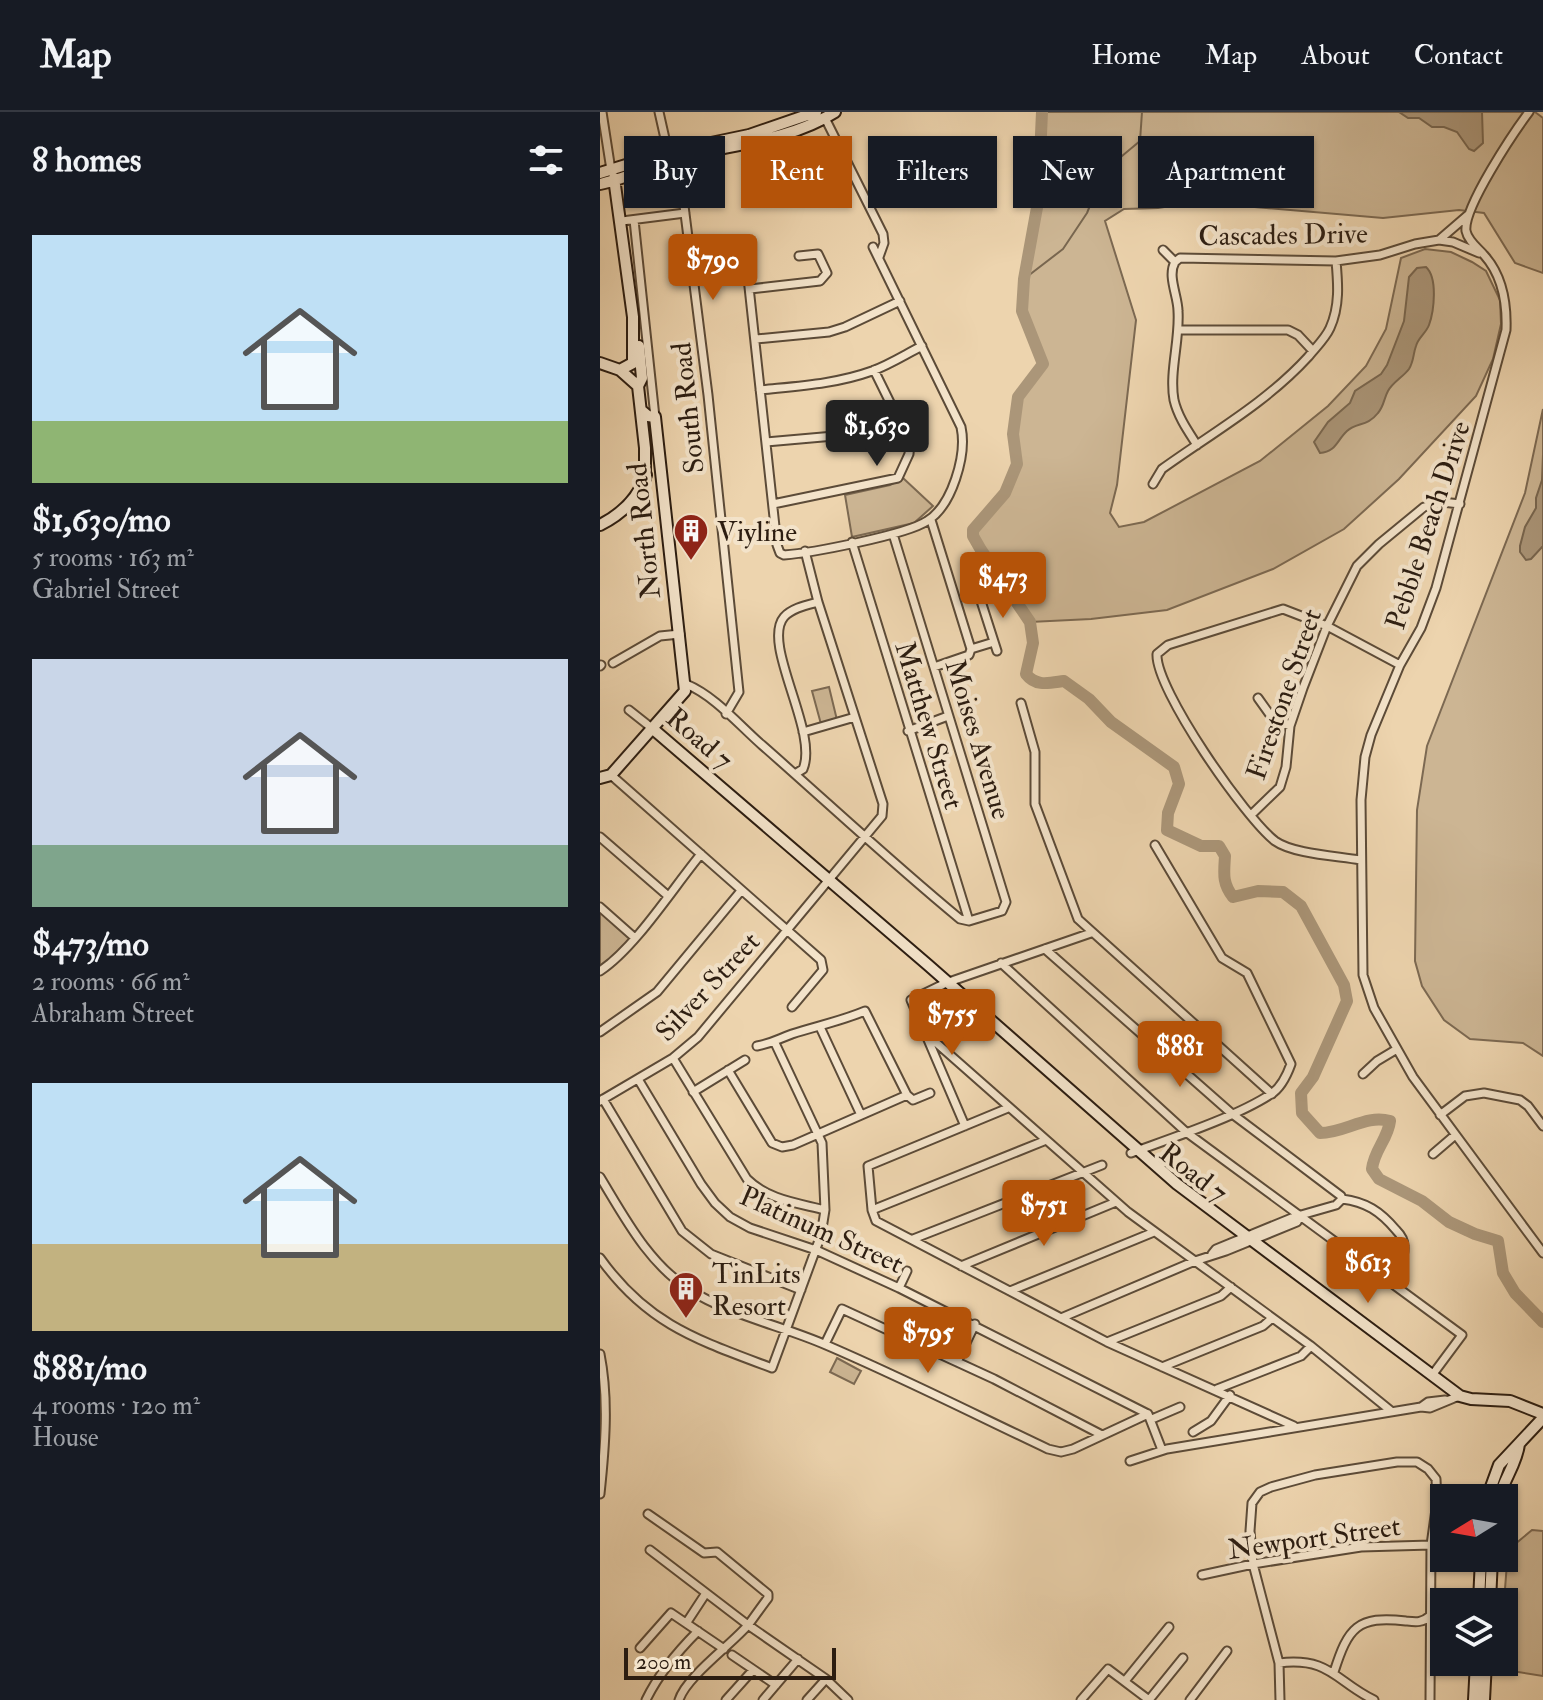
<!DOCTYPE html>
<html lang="en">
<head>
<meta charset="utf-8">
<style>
  body { margin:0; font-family:"IM FELL Double Pica",serif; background:#242831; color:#f1f3f6; height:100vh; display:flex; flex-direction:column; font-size:30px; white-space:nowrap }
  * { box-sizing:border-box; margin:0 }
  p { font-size:26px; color:#9ea1a6 }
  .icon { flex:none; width:44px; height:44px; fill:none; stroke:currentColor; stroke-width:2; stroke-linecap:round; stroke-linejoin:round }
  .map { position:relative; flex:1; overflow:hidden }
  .details { display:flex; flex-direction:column; background:#171b24; width:600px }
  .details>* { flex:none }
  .top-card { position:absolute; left:24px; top:24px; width:760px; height:72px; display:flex; gap:16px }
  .needle { width:52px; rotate:259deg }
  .controls { position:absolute; left:830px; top:1372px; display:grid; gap:16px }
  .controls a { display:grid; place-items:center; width:88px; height:88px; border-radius:0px; background:#171b24; box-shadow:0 2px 6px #0004; font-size:40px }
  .scale { position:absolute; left:24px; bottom:20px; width:212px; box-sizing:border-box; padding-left:8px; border:4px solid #2c1d11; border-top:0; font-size:22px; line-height:28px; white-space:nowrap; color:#2c1d11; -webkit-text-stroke:6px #f3e3ca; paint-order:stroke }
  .price { position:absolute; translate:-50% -68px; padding:0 18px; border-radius:8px; background:#b45309; color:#fff; font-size:26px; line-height:52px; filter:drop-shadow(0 2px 4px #0008) }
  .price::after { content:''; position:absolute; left:50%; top:48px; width:24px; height:18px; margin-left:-12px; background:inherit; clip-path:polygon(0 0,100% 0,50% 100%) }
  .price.active { background:#222; color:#fff }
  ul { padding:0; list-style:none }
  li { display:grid; align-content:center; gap:16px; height:424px; padding:0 32px }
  li span { display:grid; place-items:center; height:248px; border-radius:0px; color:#555 }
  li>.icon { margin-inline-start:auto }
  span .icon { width:144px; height:144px; fill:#fffc; stroke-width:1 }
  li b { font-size:34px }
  h2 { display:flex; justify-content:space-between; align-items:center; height:96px; padding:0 32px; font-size:34px }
  .chip { padding:0 28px; border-radius:0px; background:#171b24; box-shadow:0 2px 6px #0004; font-size:28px; line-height:72px }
  .chip.active { background:#b45309; color:#fff }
  header { display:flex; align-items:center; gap:48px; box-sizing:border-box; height:112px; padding:0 40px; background:#171b24; border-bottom:2px solid #363941 }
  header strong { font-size:38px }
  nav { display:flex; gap:44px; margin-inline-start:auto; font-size:28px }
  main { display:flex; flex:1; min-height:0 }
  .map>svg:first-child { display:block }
  .green { fill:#ccb593; stroke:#7c6952; stroke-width:2 }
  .water { fill:#ab9679; stroke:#78664f; stroke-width:2 }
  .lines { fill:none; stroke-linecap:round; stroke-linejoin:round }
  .stream { stroke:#78664f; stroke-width:2 }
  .river { stroke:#ab9679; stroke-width:12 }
  .street-casing { stroke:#5c4b38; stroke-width:11 }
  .secondary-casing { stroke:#2c1d11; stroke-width:14 }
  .street { stroke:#f3e3ca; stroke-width:7 }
  .secondary { stroke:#f3e3ca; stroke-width:10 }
  .labels { text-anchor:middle; stroke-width:8; stroke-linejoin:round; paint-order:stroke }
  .street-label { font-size:28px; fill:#2c1d11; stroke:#f3e3ca }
  .poi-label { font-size:28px; fill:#2c1d11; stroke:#f3e3ca; text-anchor:start }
</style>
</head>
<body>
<header>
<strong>Map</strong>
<nav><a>Home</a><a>Map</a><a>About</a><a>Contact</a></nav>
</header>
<main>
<section class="details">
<h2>8 homes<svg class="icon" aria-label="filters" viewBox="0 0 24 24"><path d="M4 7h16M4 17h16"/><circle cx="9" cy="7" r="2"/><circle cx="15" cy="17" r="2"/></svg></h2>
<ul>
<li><span style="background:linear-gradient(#bfe0f5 75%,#8fb573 0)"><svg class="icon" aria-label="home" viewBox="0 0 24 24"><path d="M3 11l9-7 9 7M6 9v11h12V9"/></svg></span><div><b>$1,630/mo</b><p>5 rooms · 163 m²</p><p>Gabriel Street</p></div></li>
<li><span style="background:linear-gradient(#c9d6e8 75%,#7fa58c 0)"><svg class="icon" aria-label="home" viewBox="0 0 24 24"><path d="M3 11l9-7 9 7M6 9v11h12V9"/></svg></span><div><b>$473/mo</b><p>2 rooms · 66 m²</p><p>Abraham Street</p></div></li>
<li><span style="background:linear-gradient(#bfe0f5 65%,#c2b280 0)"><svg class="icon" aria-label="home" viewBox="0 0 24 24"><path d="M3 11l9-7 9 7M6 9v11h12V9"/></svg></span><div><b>$881/mo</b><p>4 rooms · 120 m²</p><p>House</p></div></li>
</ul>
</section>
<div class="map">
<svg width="943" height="1588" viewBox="0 0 943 1588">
  <rect width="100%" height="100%" fill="#edd4ae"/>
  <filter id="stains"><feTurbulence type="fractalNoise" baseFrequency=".0025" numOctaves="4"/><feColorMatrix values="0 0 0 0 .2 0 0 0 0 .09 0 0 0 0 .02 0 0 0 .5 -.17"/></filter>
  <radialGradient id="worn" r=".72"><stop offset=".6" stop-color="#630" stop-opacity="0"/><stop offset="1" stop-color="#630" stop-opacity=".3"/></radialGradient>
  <path class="green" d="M442,0H935L943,6V161L915,151L884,101L859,98L783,106L596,90L558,96L524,97L505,109L536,208L517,373L510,401L519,415L544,410L660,349L728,294L766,254L786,217L801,146L825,137L851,140L872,150L886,159L900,188L901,212L893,247L876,284L799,367L744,417L673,457L567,498L491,507L430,510C417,493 373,437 373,418L405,381L417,352L413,322L418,285L443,252L422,199L424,167L438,90Z
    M943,297V944L923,931L870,927L844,908L822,874L815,849L817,698L827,634L925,381Z
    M303,366L333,394L314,411L252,425L245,383L290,373Z
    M229,575L237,608L221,612L212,579Z
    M0,796L34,826L0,857Z
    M237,1246L261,1259L254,1272L230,1260Z
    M932,1418L943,1419V1564L899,1557V1550H904V1490L908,1438Z"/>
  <path class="water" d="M799,0H882L883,31L874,39L869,37L857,20L844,15H832L819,6H808Z
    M826,155C838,166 834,199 829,213C826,221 818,226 816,234C813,242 814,249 809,257C803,265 793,270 788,279C784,286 784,294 778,301C767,315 757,310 747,319C737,328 736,340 720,341L714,330L728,310L750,291L755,279L781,262L787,253L804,209L809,165L817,156Z
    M943,343V434L931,447L926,448L920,440V434L925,415L936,396V386L942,368Z"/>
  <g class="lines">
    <path class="stream" d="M424,167L463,137L487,101L504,59L540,29L542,0"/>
    <path class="river" d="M442,0L438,90L424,167L422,199L443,252L418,285L413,322L417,352L405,381L373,418V424L381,438L430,510L433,531L426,562C436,575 449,571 464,569L489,587L511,610L574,655L579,672L568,701L567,718L601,734H619L625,744C624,761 622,771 633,785L658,779L683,780L701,794L744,873L747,889L713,965L701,981L702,1001L720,1021C745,1021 766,1002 790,1009C788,1027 774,1038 772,1057L779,1067L822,1089L849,1110L875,1122L898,1129L903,1161L915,1181L943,1210"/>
    <defs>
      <path id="street" d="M2,0L11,58
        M59,0L68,40
        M929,0C914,20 863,96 866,119C868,129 878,136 884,143C903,164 907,192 906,218L836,476L821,516L800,553L771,623L765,645L761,688L763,863L774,896L813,965L943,1141
        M225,6L283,122L284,131L279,145
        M82,78L108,283L139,580L126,602
        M34,108L55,305
        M22,109L85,101
        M839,128L868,103
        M144,129L177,433L180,441L184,443C211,441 306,423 327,409C352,394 367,343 361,315L273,135
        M563,138L575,150
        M150,177L220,169L227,161L218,142L199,144
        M578,218H688L698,223L713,239
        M156,227L229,220L245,215L300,189
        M160,278C198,274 236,272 272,259C289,253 306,242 322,234
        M166,330L234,324L298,306
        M597,333C588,319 578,305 574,288C569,260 580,228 578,199C578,184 567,164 575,150L580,146L736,149L780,143L815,132L839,128L853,130L879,141
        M553,372L562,357C612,321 666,291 708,245C716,235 725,227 730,216C740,194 738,171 736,149
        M173,392L298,366L309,342L310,331L274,258
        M331,408L371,537L369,543L334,555
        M252,430L369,809
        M380,486L397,539
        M371,537L394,530
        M13,551L60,524L80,522
        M0,554L1,553
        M86,572C115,584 139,613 162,633C228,691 292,751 360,807L369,809L402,799L406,790L293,422
        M658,586L673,607L690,614
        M421,591L435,640V692L478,807L672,982
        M29,598L53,617
        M308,619L348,604
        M203,620L255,605
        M195,662L203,657C219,620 161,532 184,505C192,496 207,493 218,490
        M11,663L221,848L223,858L192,895
        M651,703L680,675L686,655L690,614L703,576L727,514L757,454L779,432L824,395L842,390L860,392
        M0,725L67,783
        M760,748C738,744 693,742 675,729C646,707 555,577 557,542L568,533L683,497L727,514L800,553
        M0,795L35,826
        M445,837L631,1001L741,1084L742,1087L736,1093L694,1105L616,1137L612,1142
        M401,851L586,1020L862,1223L833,1262
        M0,859C35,836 73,776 101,742
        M220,915L261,1003
        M0,920L57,880L140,780
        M324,920L528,1100L711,1234L791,1299
        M157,934C173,931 178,927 192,922C217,914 241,909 265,899L307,983
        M73,946L147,1067C168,1088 198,1091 225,1098
        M128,958L172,1031L182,1035L193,1033L307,983
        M763,962L777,949L797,937
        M38,967L101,1072L115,1091L130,1105L150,1116L216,1138L299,1176L548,1302L562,1338
        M93,980L145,948
        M307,983L313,988L330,981
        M3,987L82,1119L111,1142L201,1178
        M0,989L73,946L98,925L282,704L283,692L218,490L205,439
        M408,996L268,1054L272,1098L276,1109L507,1230L694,1314
        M840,1003L865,984L884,981L920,988L928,994L943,1014
        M365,1014L311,888L346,871L491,821
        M531,1041C572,1026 636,1005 671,982C681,976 687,963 691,952L647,861L622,846L555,733
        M833,1042L854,1024
        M0,1065C25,1106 48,1151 90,1178C129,1203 183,1214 226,1233C301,1265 374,1302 448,1337L461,1340L473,1337L548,1302
        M742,1087C766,1090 780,1099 796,1118C800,1122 804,1128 804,1134C805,1147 797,1159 791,1170
        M272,1098L444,1029
        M313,1127L502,1053
        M0,1146C48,1213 98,1228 172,1256L221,1123L225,1098L222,1031L175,931
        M361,1154L516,1090
        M299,1176L307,1159
        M410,1179L554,1120
        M461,1206L595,1149L626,1139L697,1110L700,1104
        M507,1230L621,1184L631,1175
        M225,1232L242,1197L394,1267L502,1323
        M0,1242C9,1287 5,1335 0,1382
        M357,1250L375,1212
        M562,1255L663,1214L672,1206
        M617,1277L701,1244L711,1234
        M821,1295L828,1290L845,1288
        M552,1307L580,1295
        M593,1320L611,1309L630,1283
        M530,1349L567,1337L821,1295L830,1296L859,1284
        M48,1402L104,1441L117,1440L168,1482V1486C161,1495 155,1504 149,1512C131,1533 86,1565 79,1588
        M50,1438L148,1513L226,1567L248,1588
        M602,1463L653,1452L761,1435L831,1433
        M87,1510L106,1481
        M40,1536L71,1501L124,1537
        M132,1543L176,1573
        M679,1551C730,1545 735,1569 774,1588
        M734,1560C748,1516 757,1503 806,1509C816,1510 822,1511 830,1504
        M525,1569L569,1515
        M46,1588C59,1561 77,1540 98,1519
        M126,1588L153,1558
        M163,1588L198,1547
        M207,1588L226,1567
        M481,1588L508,1557L549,1588
        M549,1588L583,1546
        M590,1588L627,1539
        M680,1588L679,1551L653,1452L650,1419L652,1391L660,1380L671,1375L715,1363L797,1350H817L828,1357L836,1367L837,1390L831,1433L830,1588"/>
      <path id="secondary" d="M0,61L68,40L149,23L216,0
        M14,66L33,205V251L20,258
        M0,72C28,66 54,53 82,45C133,32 189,29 235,0
        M39,234L42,266L38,274L45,336V367
        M0,251L20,258L38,274
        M0,413C22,402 38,387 46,363
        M53,617L328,853L577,1072L860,1284
        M0,666L11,663L85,579L55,305L48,304L41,298
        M856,1283L871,1287L910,1289L943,1302
        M887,1386L899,1353L943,1306
        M899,1386C904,1367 917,1351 919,1332
        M879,1490L881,1446
        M890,1490L892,1446
        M874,1588L876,1550
        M884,1588L886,1550"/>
    </defs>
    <use href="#street" class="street-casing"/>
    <use href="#secondary" class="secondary-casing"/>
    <use href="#street" class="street"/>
    <use href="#secondary" class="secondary"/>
  </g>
  <defs>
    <symbol id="building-pin" viewBox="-11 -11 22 30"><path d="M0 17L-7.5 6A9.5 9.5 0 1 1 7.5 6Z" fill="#8f2418" stroke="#f3e3ca"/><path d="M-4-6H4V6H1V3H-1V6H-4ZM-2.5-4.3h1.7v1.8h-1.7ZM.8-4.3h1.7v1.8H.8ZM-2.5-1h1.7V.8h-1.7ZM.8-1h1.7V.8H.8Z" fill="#fff"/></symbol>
  </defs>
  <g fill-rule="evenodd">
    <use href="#building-pin" x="71" y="399" width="40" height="54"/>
    <use href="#building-pin" x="66" y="1157" width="40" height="54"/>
  </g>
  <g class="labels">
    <g class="street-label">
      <text transform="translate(683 122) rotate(-1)" y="10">Cascades Drive</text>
      <text transform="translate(87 296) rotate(-96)" y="10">South Road</text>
      <text transform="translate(827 413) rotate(-72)" y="10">Pebble Beach Drive</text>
      <text transform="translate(43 419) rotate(-96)" y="10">North Road</text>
      <text transform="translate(683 582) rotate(-71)" y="10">Firestone Street</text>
      <text transform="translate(330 613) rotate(73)" y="10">Matthew Street</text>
      <text transform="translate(100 626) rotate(41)" y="10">Road 7</text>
      <text transform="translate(379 627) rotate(73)" y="10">Moises Avenue</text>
      <text transform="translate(107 874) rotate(-47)" y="10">Silver Street</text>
      <text transform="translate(594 1060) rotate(38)" y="10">Road 7</text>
      <text transform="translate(222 1117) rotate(24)" y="10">Platinum Street</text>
      <text transform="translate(714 1425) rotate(-8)" y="10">Newport Street</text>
    </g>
    <g class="poi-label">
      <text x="117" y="429">Viyline</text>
      <text x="112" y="1171">TinLits<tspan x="112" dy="32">Resort</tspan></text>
    </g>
  </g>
  <rect width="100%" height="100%" filter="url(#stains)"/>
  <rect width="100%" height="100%" fill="url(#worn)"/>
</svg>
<div class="controls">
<a><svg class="needle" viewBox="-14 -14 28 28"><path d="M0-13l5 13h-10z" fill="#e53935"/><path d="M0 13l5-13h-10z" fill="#9ea1a6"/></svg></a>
<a><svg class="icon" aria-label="layers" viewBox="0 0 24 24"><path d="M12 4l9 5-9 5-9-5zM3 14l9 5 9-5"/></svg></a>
</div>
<div class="scale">200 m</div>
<b class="price" style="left:113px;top:190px">$790</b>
<b class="price active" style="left:277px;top:356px">$1,630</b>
<b class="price" style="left:403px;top:508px">$473</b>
<b class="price" style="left:352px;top:945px">$755</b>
<b class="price" style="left:580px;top:977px">$881</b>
<b class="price" style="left:444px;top:1136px">$751</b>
<b class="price" style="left:768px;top:1193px">$613</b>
<b class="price" style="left:328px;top:1263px">$795</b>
<div class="top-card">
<a class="chip">Buy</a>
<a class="chip active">Rent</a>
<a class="chip">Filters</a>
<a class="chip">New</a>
<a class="chip">Apartment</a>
</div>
</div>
</main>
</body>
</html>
